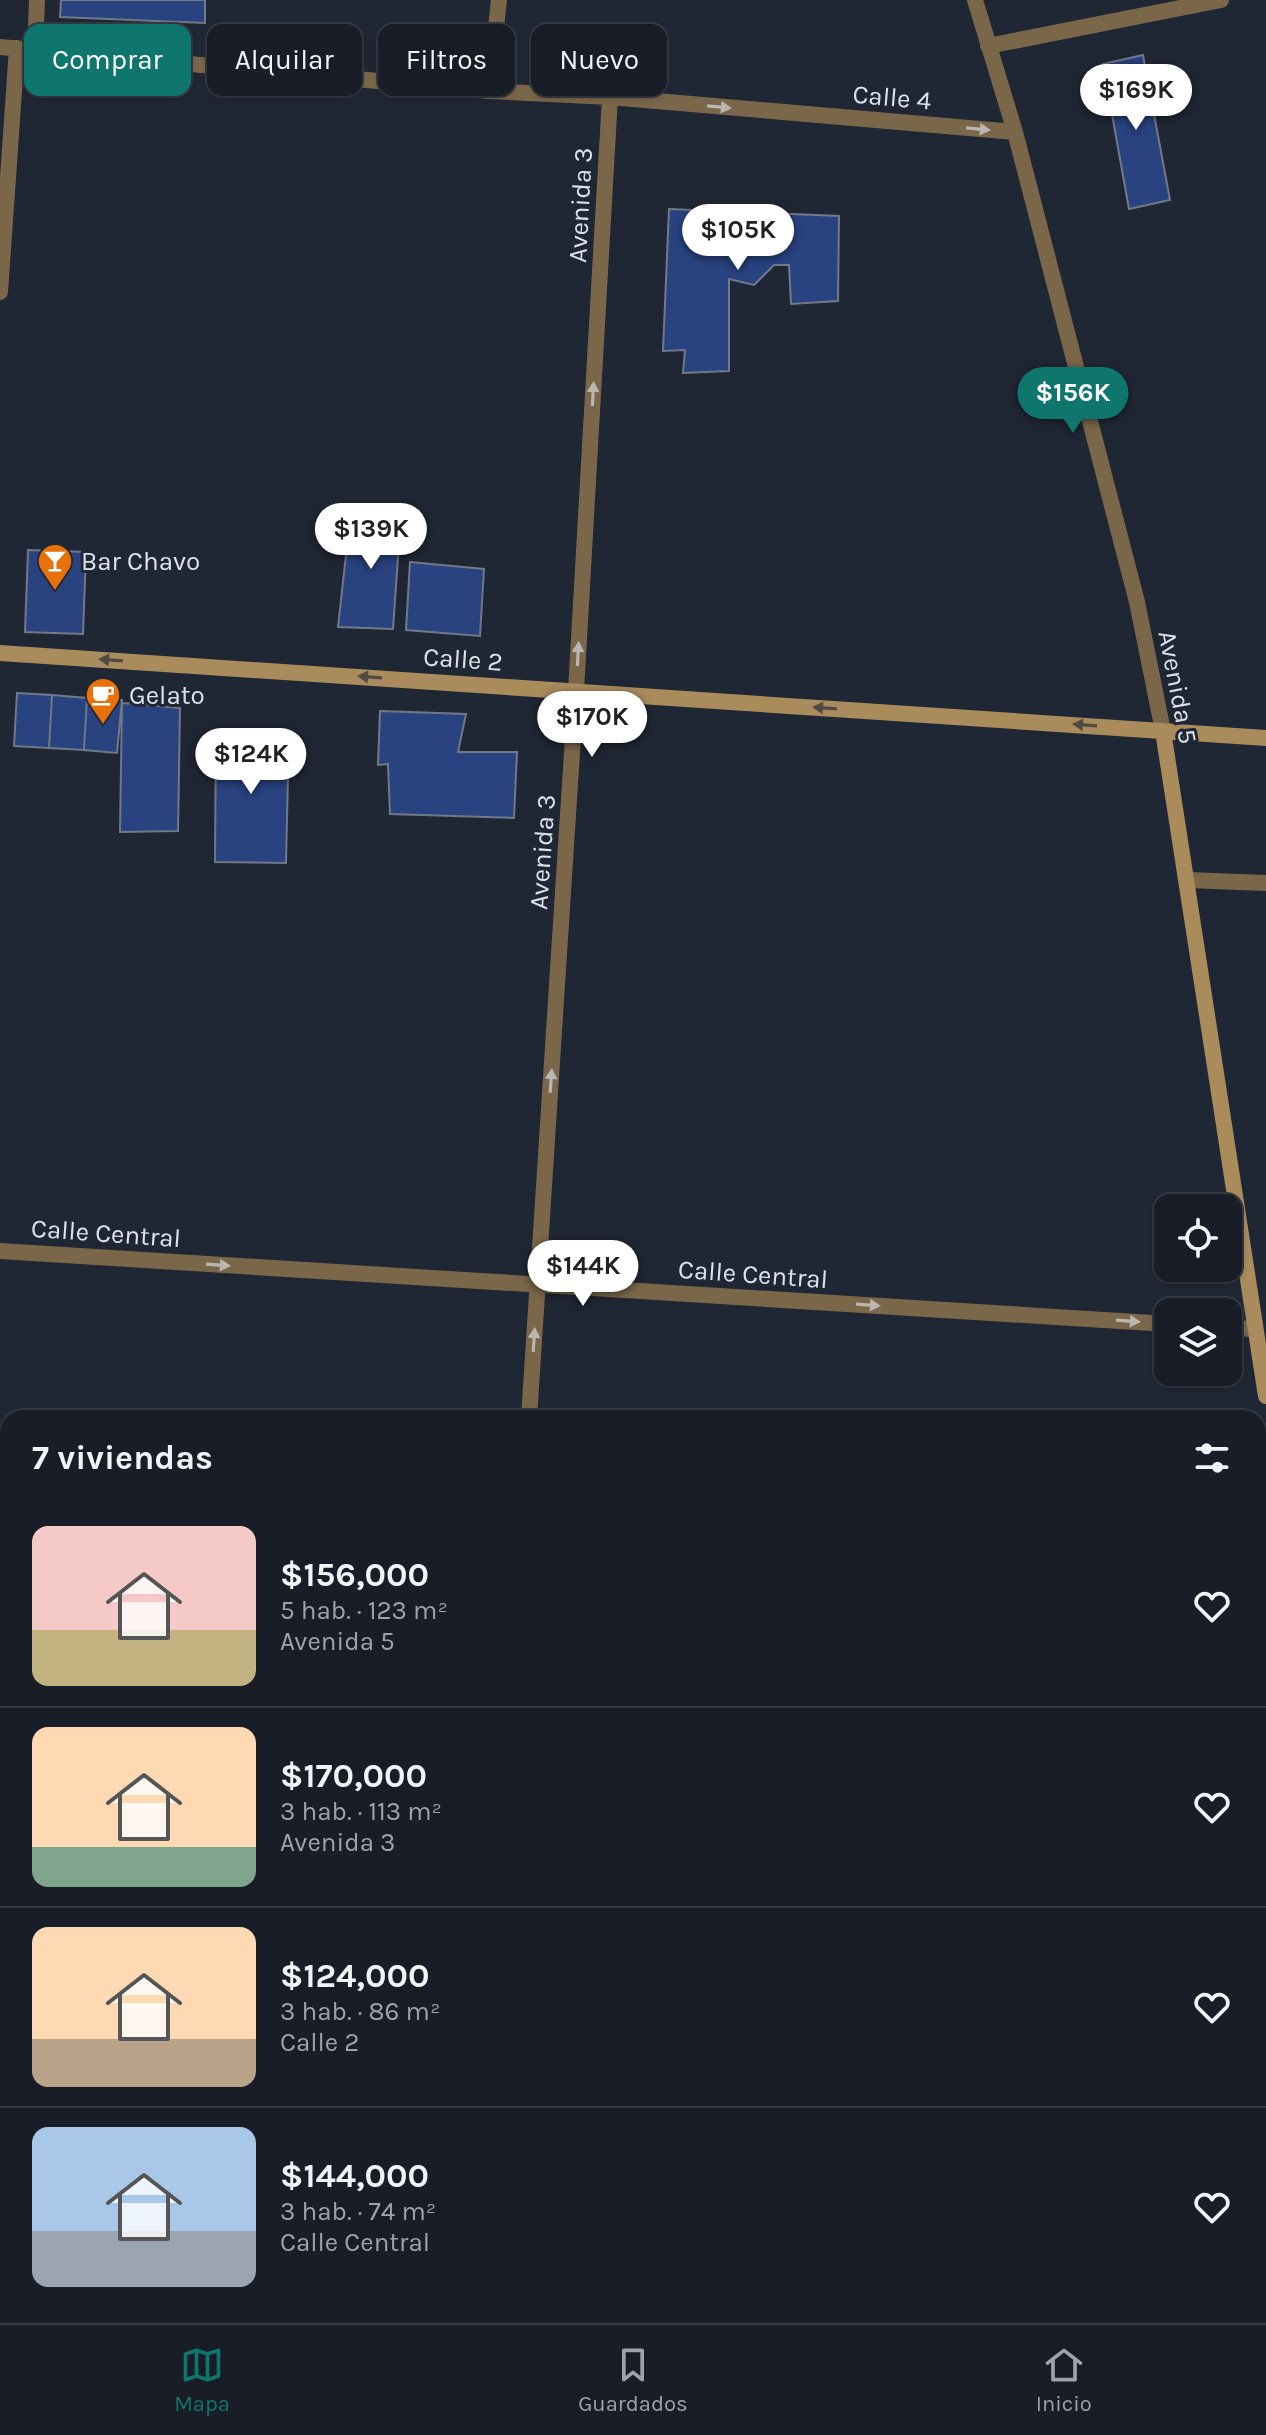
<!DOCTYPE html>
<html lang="es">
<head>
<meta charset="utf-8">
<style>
  body { margin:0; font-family:Karla,sans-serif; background:#21262f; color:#f1f3f6; height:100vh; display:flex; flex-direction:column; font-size:30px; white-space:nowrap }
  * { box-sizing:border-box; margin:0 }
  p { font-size:26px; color:#9fa2a7 }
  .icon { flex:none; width:44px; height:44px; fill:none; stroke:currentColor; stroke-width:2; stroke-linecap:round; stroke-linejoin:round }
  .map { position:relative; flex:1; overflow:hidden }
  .panel { position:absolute; left:0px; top:1410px; width:1266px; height:914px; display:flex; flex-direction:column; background:#181d27; border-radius:24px 24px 0 0; box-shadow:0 2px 6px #0004,0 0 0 2px #363b44 }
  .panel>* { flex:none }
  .hud { position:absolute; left:24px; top:24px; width:800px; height:72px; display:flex; gap:16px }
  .tools { position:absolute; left:1154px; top:1194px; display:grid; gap:16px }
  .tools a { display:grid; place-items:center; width:88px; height:88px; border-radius:16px; background:#181d27; box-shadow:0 2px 6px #0004,0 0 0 2px #363b44; font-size:40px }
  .price { position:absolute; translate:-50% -68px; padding:0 18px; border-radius:28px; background:#fff; color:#222; font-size:26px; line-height:52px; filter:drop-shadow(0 2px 4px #0008) }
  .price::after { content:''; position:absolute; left:50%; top:48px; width:24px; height:18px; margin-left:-12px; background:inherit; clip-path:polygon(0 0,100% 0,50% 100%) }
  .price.active { background:#0f766e; color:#fff }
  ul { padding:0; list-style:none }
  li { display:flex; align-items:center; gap:24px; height:200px; padding:0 32px }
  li+li { border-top:2px solid #363b44 }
  li span { display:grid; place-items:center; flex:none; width:224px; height:160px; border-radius:16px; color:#555 }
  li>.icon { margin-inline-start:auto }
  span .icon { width:96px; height:96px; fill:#fffc; stroke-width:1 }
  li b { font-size:34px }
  h2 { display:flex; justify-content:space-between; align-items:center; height:96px; padding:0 32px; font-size:34px }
  .pill { padding:0 28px; border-radius:16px; background:#181d27; box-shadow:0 2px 6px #0004,0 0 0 2px #363b44; font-size:28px; line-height:72px }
  .pill.active { background:#0f766e; color:#fff }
  .menu { display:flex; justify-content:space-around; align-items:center; height:112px; border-top:2px solid #363b44; background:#181d27; font-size:22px; color:#9fa2a7 }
  .menu a { display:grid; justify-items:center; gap:4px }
  .menu .active { color:#0f766e }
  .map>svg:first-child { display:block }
  .green { fill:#033d22 }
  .building { fill:#294381; stroke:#717888; stroke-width:2 }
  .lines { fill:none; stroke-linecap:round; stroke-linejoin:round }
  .lane { stroke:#7a674a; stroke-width:16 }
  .street { stroke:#7a674a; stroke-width:16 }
  .secondary { stroke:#aa8b5c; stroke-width:16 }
  .oneway { fill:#bab7b3 }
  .oneway2 { fill:#504a42 }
  .labels { text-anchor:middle; stroke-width:6; stroke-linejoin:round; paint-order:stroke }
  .street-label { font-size:26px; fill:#dde2eb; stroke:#202734 }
  .poi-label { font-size:26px; fill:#dde2eb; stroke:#202734; text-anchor:start }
</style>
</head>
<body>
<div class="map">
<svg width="1266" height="2323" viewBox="0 0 1266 2323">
  <rect width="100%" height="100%" fill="#202734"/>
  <path class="green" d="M1258,1852L1266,1853V2016L1258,2015Z"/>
  <path class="building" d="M61,0H205V23L60,17Z
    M1143,55L1170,200L1129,209L1103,64Z
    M669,209L839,216L838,301L791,304L789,265H774L754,285L729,279V371L683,373L685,350L663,351Z
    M351,510L401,515L393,629L338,627Z
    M28,550L86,552L83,634L25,632Z
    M410,562L484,569L480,636L406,630Z
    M17,693L52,695L49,748L14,746Z
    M52,695L87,698L84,750L49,748Z
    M87,698L122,700L117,753L84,750Z
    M122,703L180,708L178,831L120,832Z
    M380,711L466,714L458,752H517L514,818L390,814L388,764L378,765Z
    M216,730L289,732L286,863L215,862Z"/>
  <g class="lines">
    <path class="lane" d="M35,50L37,0
      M489,91L499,0"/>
    <path class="street" d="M975,0L1015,132L1137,602L1163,731
      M988,46L1221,0
      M0,47L489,91L610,97L1015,132
      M0,292L17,48
      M1188,880L1266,883
      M0,1251L1168,1324
      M1228,1328L1255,1329
      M529,1418L576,691L610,97
      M0,1848H8
      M473,2323V2316"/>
    <path class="secondary" d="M0,653L1266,738
      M1163,731L1266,1396"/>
  </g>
  <defs><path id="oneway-solid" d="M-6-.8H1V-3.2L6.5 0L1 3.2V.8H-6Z" transform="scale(2)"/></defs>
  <g class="oneway">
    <use href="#oneway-solid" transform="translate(719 107) rotate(5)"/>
    <use href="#oneway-solid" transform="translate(978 129) rotate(5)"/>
    <use href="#oneway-solid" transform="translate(593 394) rotate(-87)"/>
    <use href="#oneway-solid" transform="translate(578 654) rotate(-87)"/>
    <use href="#oneway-solid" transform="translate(551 1081) rotate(-86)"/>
    <use href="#oneway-solid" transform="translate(218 1265) rotate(4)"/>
    <use href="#oneway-solid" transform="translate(868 1305) rotate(4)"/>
    <use href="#oneway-solid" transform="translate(1128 1321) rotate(4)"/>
    <use href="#oneway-solid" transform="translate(534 1340) rotate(-86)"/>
  </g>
  <g class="oneway2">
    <use href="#oneway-solid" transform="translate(111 660) rotate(-176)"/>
    <use href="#oneway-solid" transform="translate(370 677) rotate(-176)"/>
    <use href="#oneway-solid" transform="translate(825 708) rotate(-176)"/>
    <use href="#oneway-solid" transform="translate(1085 725) rotate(-176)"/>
  </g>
  <defs>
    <symbol id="bar-pin" viewBox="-11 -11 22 30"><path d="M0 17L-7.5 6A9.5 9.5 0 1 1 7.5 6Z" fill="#e8710a" stroke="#202734"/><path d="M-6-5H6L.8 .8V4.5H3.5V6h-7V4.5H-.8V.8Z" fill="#fff"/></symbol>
    <symbol id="cafe-pin" viewBox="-11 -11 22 30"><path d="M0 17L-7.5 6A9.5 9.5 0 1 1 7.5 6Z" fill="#e8710a" stroke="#202734"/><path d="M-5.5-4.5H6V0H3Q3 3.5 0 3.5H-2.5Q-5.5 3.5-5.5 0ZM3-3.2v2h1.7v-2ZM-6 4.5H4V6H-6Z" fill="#fff"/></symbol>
  </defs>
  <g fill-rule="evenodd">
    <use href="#bar-pin" x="35" y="541" width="40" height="54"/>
    <use href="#cafe-pin" x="83" y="675" width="40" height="54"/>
  </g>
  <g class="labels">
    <g class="street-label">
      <text transform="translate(892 97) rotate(5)" y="9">Calle 4</text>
      <text transform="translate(580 205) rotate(-87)" y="9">Avenida 3</text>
      <text transform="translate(463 659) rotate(4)" y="9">Calle 2</text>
      <text transform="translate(1178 687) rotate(79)" y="9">Avenida 5</text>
      <text transform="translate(542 852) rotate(-86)" y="9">Avenida 3</text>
      <text transform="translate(106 1233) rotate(4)" y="9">Calle Central</text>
      <text transform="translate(753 1274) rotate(4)" y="9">Calle Central</text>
    </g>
    <g class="poi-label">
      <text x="81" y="570">Bar Chavo</text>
      <text x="129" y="704">Gelato</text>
    </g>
  </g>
</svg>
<div class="tools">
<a><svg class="icon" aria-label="locate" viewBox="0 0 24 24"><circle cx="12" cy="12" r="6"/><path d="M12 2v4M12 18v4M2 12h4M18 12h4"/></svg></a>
<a><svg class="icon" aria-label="layers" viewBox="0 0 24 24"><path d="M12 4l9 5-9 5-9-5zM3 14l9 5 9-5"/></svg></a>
</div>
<b class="price" style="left:1136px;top:132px">$169K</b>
<b class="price" style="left:738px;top:272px">$105K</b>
<b class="price active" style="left:1073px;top:435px">$156K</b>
<b class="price" style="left:371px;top:571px">$139K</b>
<b class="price" style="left:592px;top:759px">$170K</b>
<b class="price" style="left:251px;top:796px">$124K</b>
<b class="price" style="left:583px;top:1308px">$144K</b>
<div class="hud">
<a class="pill active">Comprar</a>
<a class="pill">Alquilar</a>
<a class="pill">Filtros</a>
<a class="pill">Nuevo</a>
</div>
<section class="panel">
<h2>7 viviendas<svg class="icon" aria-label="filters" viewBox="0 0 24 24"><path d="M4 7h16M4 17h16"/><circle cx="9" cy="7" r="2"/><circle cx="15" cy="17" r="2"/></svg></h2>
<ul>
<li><span style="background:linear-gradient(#f6c9c9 65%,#c2b280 0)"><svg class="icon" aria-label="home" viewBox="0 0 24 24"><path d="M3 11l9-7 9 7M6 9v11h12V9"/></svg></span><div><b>$156,000</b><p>5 hab. · 123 m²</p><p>Avenida 5</p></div><svg class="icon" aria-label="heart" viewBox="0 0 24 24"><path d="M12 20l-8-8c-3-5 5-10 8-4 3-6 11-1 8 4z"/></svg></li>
<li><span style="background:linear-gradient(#ffd9b3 75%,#7fa58c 0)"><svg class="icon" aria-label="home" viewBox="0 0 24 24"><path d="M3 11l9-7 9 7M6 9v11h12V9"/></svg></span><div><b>$170,000</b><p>3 hab. · 113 m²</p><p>Avenida 3</p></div><svg class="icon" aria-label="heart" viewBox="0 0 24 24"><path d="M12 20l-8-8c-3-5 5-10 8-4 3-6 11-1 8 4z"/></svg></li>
<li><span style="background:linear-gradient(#ffd9b3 70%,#b9a48a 0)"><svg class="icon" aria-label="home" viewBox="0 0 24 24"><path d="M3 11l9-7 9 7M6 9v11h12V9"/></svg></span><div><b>$124,000</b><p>3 hab. · 86 m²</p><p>Calle 2</p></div><svg class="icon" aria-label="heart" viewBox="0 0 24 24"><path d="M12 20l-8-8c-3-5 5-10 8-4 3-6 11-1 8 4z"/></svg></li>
<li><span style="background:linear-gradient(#a9c7e8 65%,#9aa5b1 0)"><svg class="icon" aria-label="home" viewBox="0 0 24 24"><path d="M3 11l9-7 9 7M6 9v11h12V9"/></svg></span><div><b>$144,000</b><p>3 hab. · 74 m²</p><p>Calle Central</p></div><svg class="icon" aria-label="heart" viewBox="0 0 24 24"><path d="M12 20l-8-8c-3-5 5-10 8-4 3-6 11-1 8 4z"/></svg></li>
</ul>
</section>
</div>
<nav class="menu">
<a class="active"><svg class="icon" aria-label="map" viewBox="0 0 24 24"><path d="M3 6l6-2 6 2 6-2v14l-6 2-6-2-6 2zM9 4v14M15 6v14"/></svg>Mapa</a>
<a><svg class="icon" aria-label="saved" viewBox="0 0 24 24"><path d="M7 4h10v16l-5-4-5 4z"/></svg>Guardados</a>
<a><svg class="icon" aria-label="home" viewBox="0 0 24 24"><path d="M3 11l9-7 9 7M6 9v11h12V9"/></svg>Inicio</a>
</nav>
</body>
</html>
